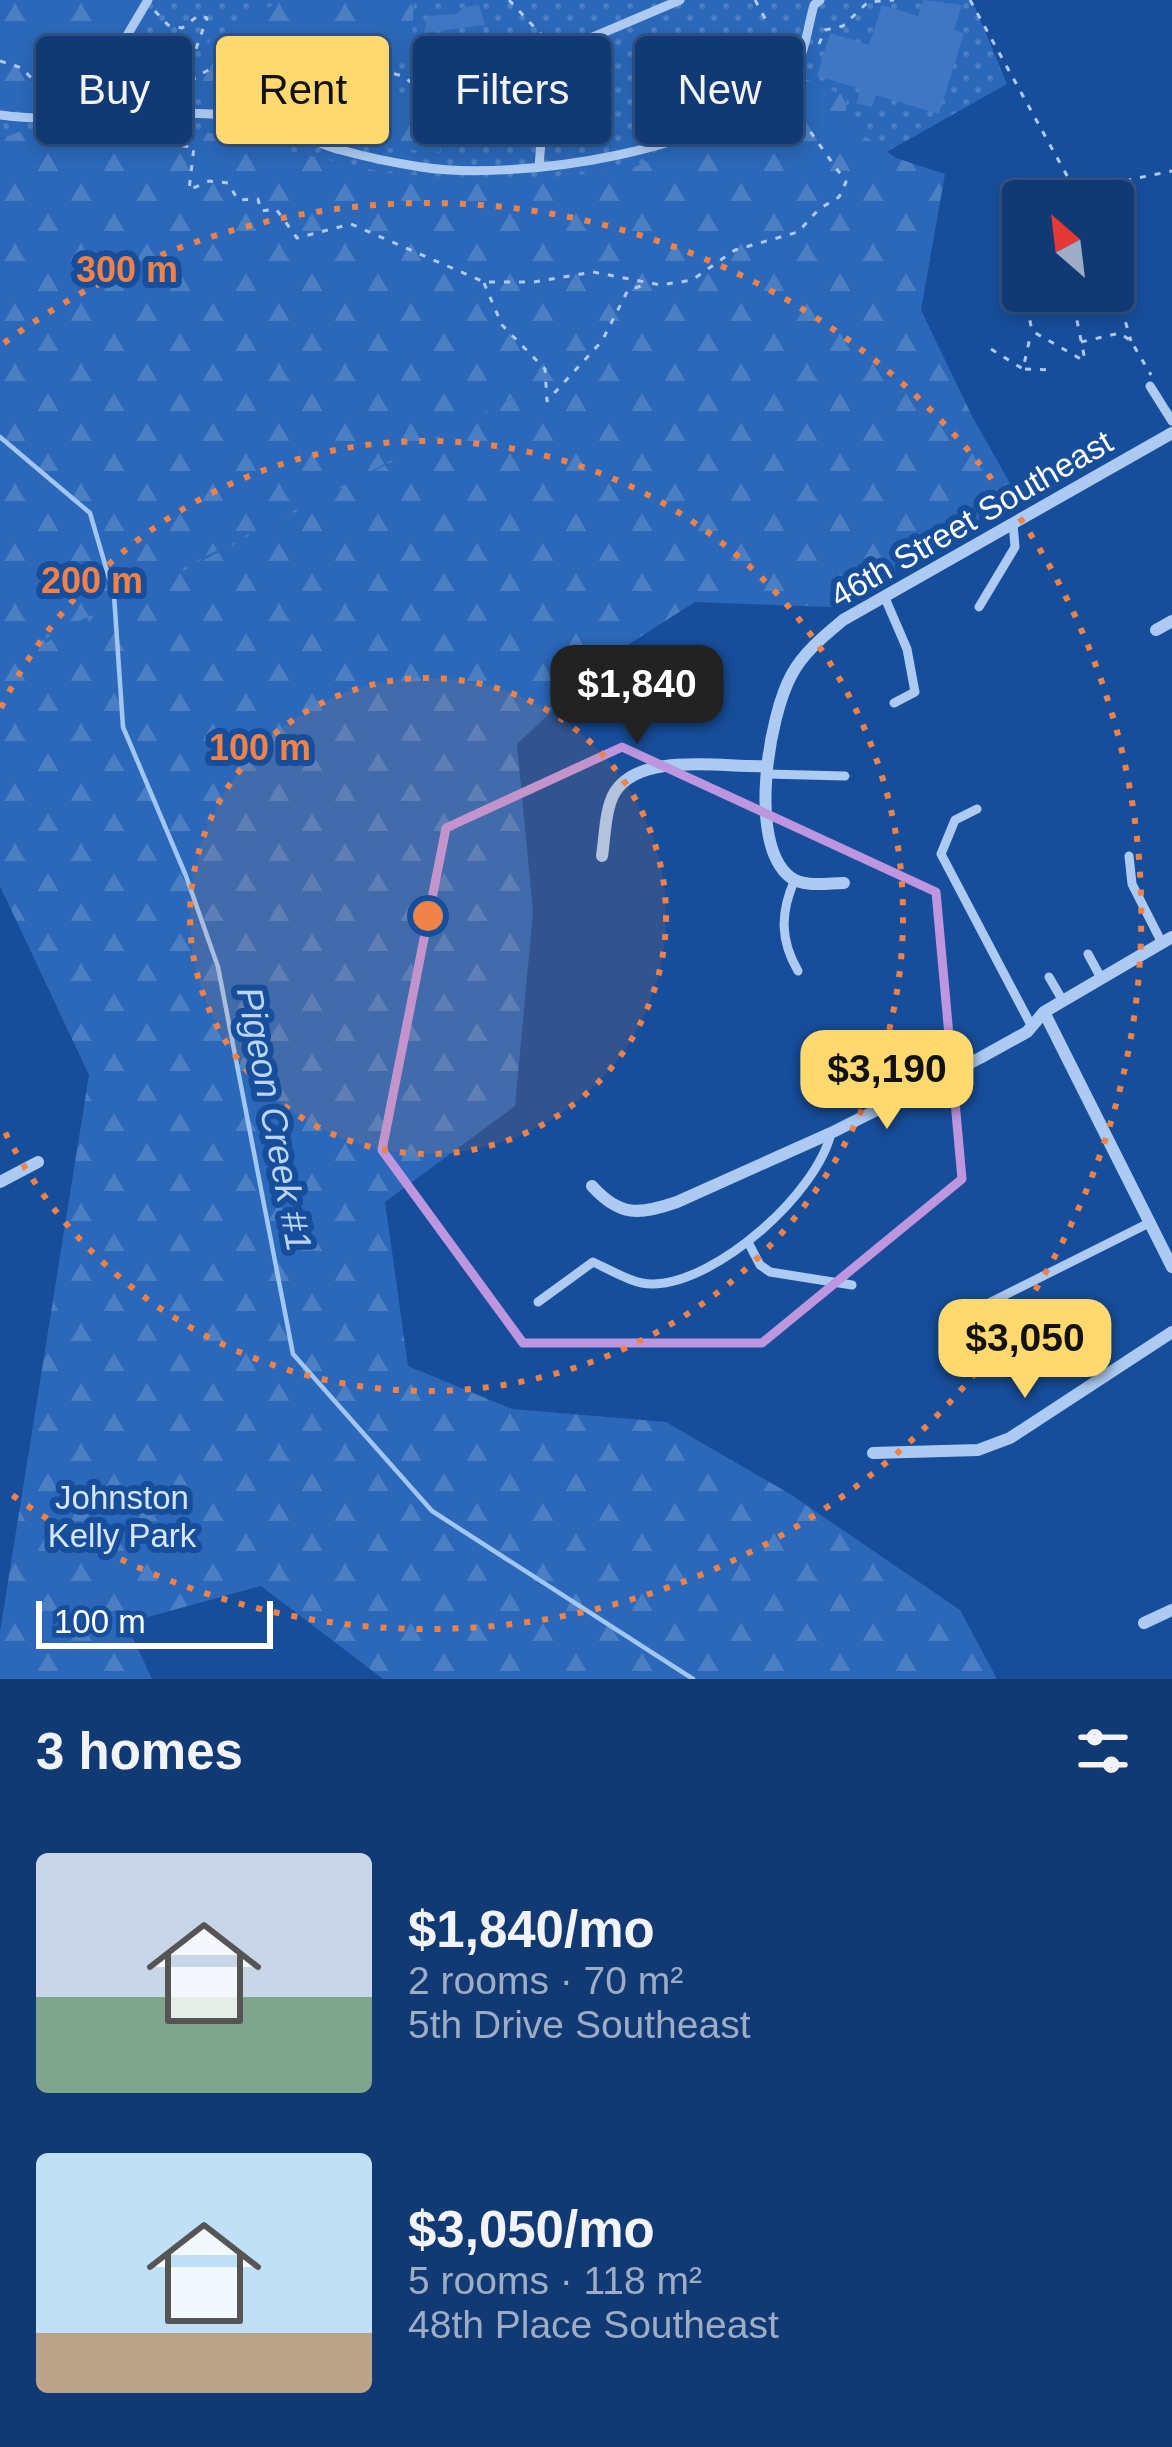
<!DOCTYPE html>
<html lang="en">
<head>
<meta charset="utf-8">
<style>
  body { margin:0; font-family:Arial,sans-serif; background:#1e457c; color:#f1f3f6; height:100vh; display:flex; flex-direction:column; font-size:45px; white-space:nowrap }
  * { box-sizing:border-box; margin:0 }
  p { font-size:39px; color:#9cadc5 }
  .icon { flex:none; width:66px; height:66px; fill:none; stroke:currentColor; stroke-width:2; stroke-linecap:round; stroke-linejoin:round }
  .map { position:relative; height:1679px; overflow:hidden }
  .details { display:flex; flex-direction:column; background:#113a74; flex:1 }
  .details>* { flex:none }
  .guide { position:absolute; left:36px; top:36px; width:1101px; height:108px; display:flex; gap:24px }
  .needle { width:78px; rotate:332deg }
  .controls { position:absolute; left:1002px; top:180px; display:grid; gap:24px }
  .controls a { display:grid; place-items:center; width:132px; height:132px; border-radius:12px; background:#113a74; box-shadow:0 6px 18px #0003,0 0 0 3px #305486; font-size:60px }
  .scale { position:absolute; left:36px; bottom:30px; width:237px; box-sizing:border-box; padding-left:12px; border:6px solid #fff; border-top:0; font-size:33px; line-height:42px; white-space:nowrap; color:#fff; -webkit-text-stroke:9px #174e9b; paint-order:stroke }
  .price { position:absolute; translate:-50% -102px; padding:0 27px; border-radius:24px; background:#ffd86e; color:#111; font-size:39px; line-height:78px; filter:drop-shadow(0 3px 6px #0008) }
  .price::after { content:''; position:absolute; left:50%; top:72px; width:36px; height:27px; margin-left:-18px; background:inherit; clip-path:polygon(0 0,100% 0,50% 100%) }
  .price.active { background:#222; color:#fff }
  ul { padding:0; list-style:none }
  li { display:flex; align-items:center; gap:36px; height:300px; padding:0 36px }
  li span { display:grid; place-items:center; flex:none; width:336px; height:240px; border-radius:12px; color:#555 }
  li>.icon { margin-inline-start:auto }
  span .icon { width:144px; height:144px; fill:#fffc; stroke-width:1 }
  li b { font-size:51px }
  h2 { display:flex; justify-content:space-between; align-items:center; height:144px; padding:0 36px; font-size:51px }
  .chip { padding:0 42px; border-radius:12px; background:#113a74; box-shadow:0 6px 18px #0003,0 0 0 3px #305486; font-size:42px; line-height:108px }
  .chip.active { background:#ffd86e; color:#111 }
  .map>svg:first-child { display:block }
  .green { fill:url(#green-dots) }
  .forest { fill:url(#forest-firs); fill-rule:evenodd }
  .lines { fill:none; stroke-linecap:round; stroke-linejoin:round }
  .stream { stroke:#a0c6f4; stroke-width:4.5 }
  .building { fill:#4077c2 }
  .path { stroke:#adcbf2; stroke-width:3; stroke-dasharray:6 9; stroke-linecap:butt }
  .service { stroke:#adcbf2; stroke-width:9 }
  .minor { stroke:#adcbf2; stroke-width:12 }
  .marked { fill:none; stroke:#bd96df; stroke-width:9; stroke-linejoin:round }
  .ring { fill:none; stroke:#ee8249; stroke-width:6; stroke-dasharray:6 12 }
  .labels { text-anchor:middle; stroke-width:12; stroke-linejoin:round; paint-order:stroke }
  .street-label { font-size:33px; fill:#fff; stroke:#174e9b }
  .park-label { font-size:33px; fill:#d5e6fc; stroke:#174e9b }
  .water-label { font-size:36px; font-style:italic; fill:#bad5f8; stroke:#174e9b }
  .centre { fill:#ee8249; stroke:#174e9b; stroke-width:6 }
  .ring-label { font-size:36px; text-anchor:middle; font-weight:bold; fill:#ee8249; stroke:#174e9b; stroke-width:12; stroke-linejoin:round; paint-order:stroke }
</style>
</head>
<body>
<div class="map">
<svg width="1172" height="1679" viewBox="0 0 1172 1679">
  <defs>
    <pattern id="green-dots" width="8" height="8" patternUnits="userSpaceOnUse" patternTransform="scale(3)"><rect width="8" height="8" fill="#2b68b9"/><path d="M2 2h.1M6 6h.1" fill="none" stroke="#4b7fc4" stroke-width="1.8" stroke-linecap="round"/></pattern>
    <pattern id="forest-firs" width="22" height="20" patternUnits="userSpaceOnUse" patternTransform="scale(3)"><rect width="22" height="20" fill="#2b68b9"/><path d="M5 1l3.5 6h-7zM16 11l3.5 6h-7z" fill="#4b7fc4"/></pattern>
  </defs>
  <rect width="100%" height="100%" fill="#174e9b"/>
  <path class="green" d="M0,0H972L1007,84L867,163L783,252L0,680Z"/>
  <path class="forest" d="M4,0H142L106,75L56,118L0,106V14Z
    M281,0H414L412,41L391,60L399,94L416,98L444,121L440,152L361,146L307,122L243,101L203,99L186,92L210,40Z
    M806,79L847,97L845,122L896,158L945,174L921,310L972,416L1020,501L831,607L695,602L612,655L517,744L533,912L515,1106L385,1202L408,1366L512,1409L666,1422L790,1494L960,1610L997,1679H383L261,1586L126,1623L152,1679H0V1632L89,1075L0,886V139L27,129L74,142L90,136L116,143L165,123L386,173L486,180L555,177L630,169L767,107ZM550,379L34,649L31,647V646Z"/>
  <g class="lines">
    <path class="stream" d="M0,437L90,513L114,595L123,727L186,876L218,967L293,1354L432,1511L693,1679"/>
  </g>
  <path class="building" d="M923,0L962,5L954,30L964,33L939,114L876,95L872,107L856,103L861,89L817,76L830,33L869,45L882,5L918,16Z
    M479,5L485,25L424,33L427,16L456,14L465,7Z"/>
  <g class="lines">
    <path class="path" d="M509,0L549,43
      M755,0L767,22
      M970,0L1081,201
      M155,11L168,25L182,28L199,15L207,18L186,77L189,83C240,38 342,61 403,76L413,84
      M819,44L825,30L843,26L868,2L894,0
      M0,61L22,68L58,107
      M127,131L136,141L194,147L189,190L209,181L228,183L238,200L258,199L261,211L276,209L297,238L351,224L484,282H534L593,272L661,285L692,280L735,250L798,232L819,209L839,197L846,182L795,110V86
      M1040,201V198L1172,171
      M1023,271L1020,274L1023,289
      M1113,279L1131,341
      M484,283L502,325L545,369L547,401L602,341L628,290L645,285
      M1024,291L1032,331L1086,362
      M1071,291L1085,360
      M1081,342L1120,333L1131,341L1151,375
      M991,349L1023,369L1031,333
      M1025,369L1051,370"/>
    <path class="service" d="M544,112L510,66L560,51L680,0
      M0,115C83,127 171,103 255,119C284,125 312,142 341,150C366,157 395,163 421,167C515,182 729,151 791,74C805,57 808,25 814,5L820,0
      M80,115L148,0
      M539,167L546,76L560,51
      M1150,386L1172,421
      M885,598L907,649L915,692L894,703
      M979,607L1015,547L1013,523
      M766,774L845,776
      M977,809L955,820L941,854L1031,1025
      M1129,856L1132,884L1162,943
      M795,879C780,913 780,940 798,971
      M1088,954L1101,978
      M1049,977L1063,1001
      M748,1242L760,1265L770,1272L852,1285
      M538,1302L593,1262C611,1270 634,1285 654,1284C718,1282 817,1193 831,1133
      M989,1303L1151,1222"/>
    <path class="minor" d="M1156,630L1172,621
      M602,856C605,837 605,808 615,792C641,751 723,768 766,766
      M844,883C828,883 804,888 790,877C747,843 769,715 792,674C804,652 824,636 843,620L1172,433
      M1044,1012L1172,1267
      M0,1182L38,1162
      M592,1186C620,1217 639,1215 677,1202L831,1133L980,1058L1027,1032L1044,1012L1172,937
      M873,1453L978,1450L1010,1438L1172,1332
      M1144,1623L1172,1610"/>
  </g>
  <path class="marked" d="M622,747L936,892L962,1179L762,1343H523L382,1150L446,828Z"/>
  <circle cx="428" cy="916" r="238" fill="#ee8249" fill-opacity=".12"/>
  <g class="ring">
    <circle cx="428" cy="916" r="238"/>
    <path d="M1 708A475 475 0 1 1 1 1124"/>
    <path d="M4 343A713 713 0 1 1 4 1489"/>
  </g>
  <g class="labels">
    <g class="street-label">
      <text transform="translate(971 518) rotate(-30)" y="12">46th Street Southeast</text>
    </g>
    <g class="park-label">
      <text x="122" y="1509">Johnston<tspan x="122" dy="38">Kelly Park</tspan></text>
    </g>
    <g class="water-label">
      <text transform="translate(275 1119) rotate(79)" y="13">Pigeon Creek #1</text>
    </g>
  </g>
  <circle cx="428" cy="916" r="18" class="centre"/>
  <g class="ring-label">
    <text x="127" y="282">300 m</text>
    <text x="92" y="593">200 m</text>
    <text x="260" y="760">100 m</text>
  </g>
</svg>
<div class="controls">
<a><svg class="needle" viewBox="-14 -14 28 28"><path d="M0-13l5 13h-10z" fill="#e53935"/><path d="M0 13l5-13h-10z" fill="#9cadc5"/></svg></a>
</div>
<div class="scale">100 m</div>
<b class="price active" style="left:637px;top:747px">$1,840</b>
<b class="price" style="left:887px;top:1132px">$3,190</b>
<b class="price" style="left:1025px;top:1401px">$3,050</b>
<div class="guide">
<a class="chip">Buy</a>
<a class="chip active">Rent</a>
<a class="chip">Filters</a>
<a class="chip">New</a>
</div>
</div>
<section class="details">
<h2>3 homes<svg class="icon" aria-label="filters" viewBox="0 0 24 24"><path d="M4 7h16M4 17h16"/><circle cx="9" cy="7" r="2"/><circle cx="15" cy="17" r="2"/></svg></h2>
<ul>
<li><span style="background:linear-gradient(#c9d6e8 60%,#7fa58c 0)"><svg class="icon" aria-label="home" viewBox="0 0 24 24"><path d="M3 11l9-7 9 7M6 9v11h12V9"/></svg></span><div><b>$1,840/mo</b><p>2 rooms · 70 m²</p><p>5th Drive Southeast</p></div></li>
<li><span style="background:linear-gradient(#bfe0f5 75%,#b9a48a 0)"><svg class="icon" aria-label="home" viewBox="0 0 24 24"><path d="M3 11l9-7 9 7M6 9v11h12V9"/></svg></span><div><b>$3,050/mo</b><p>5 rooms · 118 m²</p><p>48th Place Southeast</p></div></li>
</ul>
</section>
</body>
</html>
